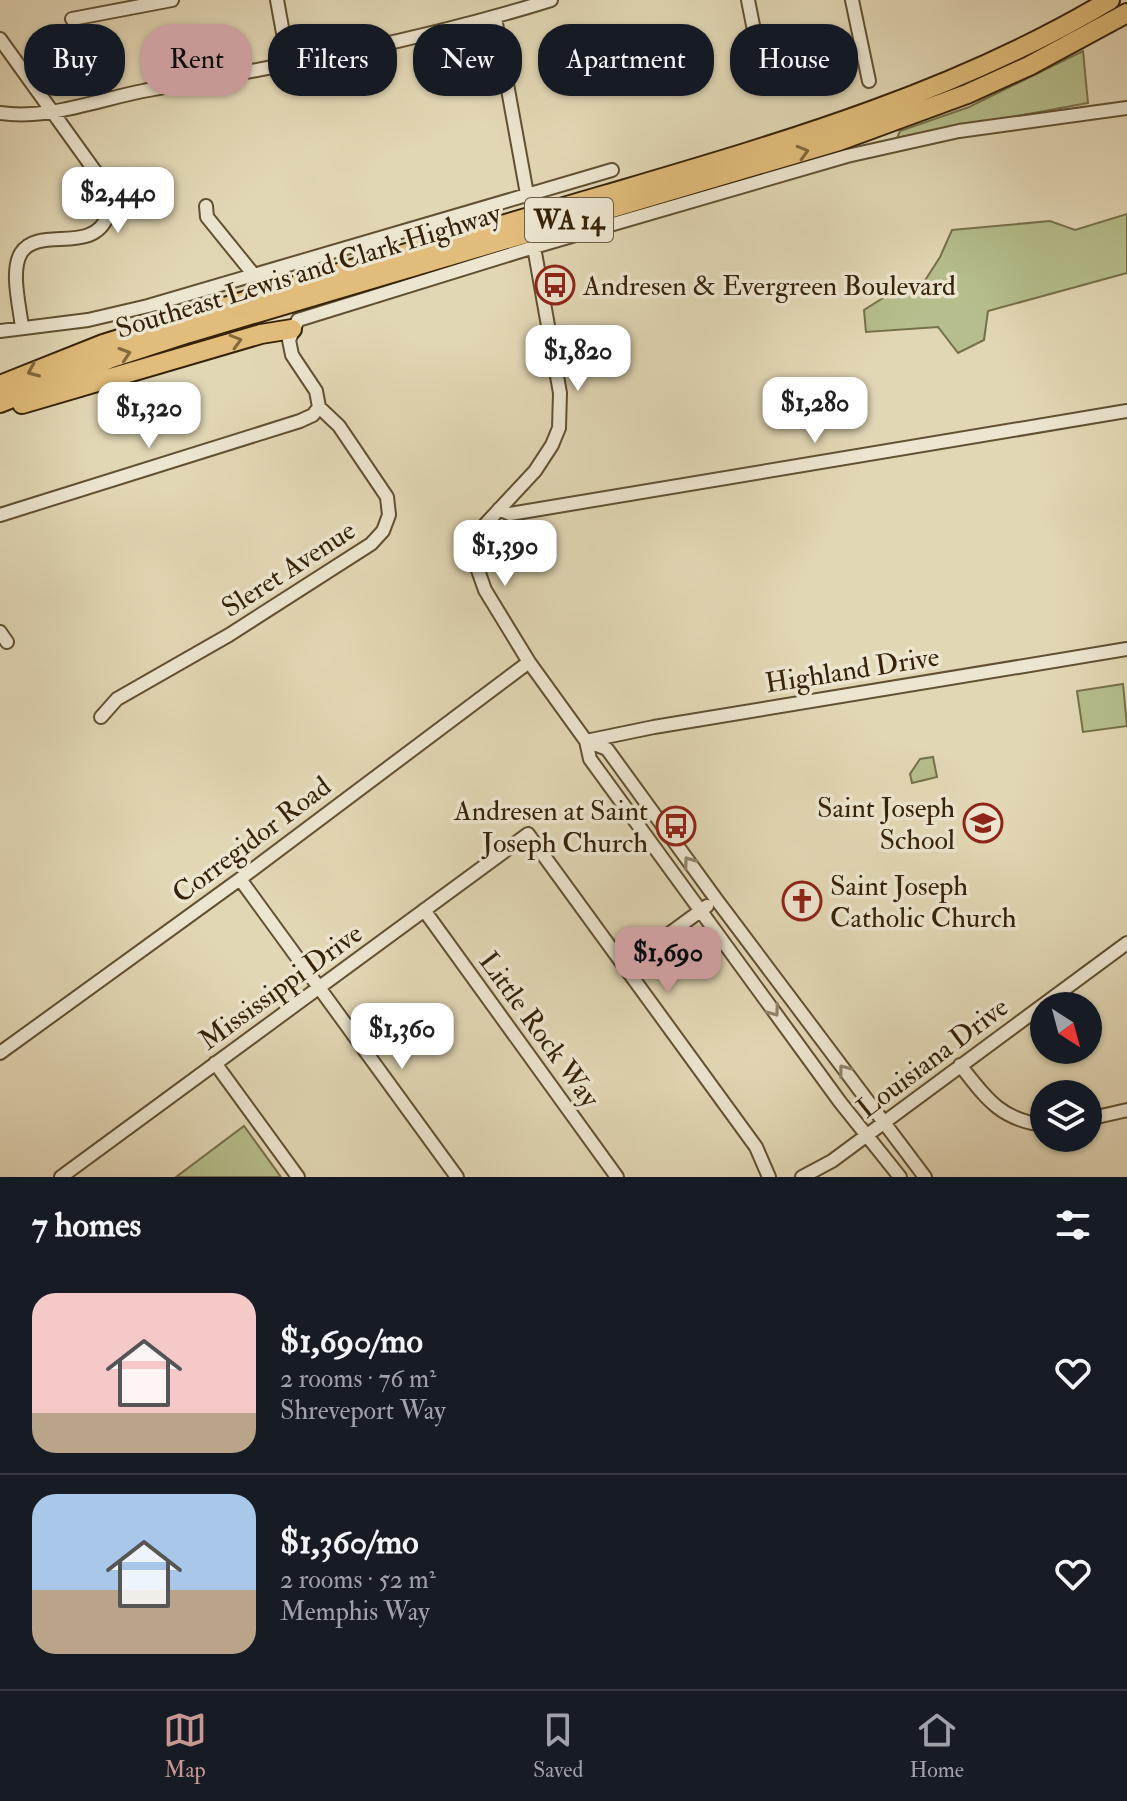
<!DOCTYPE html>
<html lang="en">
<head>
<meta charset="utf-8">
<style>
  body { margin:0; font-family:"IM FELL Double Pica",serif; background:#20242c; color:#f1f3f6; height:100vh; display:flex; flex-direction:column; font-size:30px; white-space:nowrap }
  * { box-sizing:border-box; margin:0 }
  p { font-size:26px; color:#9ea1a6 }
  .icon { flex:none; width:44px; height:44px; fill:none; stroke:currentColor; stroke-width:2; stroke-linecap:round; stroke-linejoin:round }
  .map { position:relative; height:1177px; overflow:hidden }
  .panel { display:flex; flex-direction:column; background:#171b24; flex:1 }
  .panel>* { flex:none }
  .guide { position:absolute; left:24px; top:24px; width:1080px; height:72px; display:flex; gap:16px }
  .needle { width:52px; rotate:144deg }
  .fabs { position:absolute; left:1030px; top:992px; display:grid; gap:16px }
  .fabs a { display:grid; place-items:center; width:72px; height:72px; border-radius:50%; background:#171b24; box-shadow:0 2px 6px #0004; font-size:40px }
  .price { position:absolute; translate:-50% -68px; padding:0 18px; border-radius:16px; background:#fff; color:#222; font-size:26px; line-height:52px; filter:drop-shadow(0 2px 4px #0008) }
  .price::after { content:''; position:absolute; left:50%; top:48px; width:24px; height:18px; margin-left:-12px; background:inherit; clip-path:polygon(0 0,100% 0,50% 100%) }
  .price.selected { background:#c59692; color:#111 }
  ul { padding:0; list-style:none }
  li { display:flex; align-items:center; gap:24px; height:200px; padding:0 32px }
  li+li { border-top:2px solid #363941 }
  li span { display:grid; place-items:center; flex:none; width:224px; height:160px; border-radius:24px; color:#555 }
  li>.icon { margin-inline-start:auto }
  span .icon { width:96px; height:96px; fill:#fffc; stroke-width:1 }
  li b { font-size:34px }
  h2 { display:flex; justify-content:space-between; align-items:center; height:96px; padding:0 32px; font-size:34px }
  .chip { padding:0 28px; border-radius:32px; background:#171b24; box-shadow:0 2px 6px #0004; font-size:28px; line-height:72px }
  .chip.selected { background:#c59692; color:#111 }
  .tab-bar { display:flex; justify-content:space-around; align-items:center; height:112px; border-top:2px solid #363941; background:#171b24; font-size:22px; color:#9ea1a6 }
  .tab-bar a { display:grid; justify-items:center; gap:4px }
  .tab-bar .selected { color:#c59692 }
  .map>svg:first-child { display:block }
  .green { fill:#b5be8c; stroke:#76704a; stroke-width:2 }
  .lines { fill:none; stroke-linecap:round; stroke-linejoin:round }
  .minor-casing { stroke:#615032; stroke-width:16 }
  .highway-casing { stroke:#362307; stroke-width:22 }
  .minor { stroke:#ece5cf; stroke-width:12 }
  .highway { stroke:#e1bc7a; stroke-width:18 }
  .oneway { stroke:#83683b }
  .oneway2 { stroke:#91846b }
  .labels { text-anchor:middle; stroke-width:7; stroke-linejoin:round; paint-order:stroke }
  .shield { fill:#ece5cf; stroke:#6d5d43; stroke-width:2 }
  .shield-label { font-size:26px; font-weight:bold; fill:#362307 }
  .street-label { font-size:28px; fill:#362307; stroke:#ece5cf }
  .poi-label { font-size:28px; fill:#362307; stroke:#ece5cf; text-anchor:start }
</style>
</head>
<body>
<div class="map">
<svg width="1127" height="1177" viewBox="0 0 1127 1177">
  <rect width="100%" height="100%" fill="#e2d7b5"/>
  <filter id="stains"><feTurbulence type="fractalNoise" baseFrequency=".0025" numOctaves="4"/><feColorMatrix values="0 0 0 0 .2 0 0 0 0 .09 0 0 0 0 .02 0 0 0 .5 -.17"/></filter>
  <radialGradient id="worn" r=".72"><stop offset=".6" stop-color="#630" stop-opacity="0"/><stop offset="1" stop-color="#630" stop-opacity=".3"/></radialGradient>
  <path class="green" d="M1083,51L1088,103L897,138L900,131L969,107Z
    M1127,214V273L988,311L984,340L958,353L938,327L866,332L864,310L891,293L924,282L940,257L952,230L1050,221L1075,230Z
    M1123,684L1127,726L1083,732L1077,691Z
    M933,757L937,777L912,783L910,774L920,759Z
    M244,1126L281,1177H176Z"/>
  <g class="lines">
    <defs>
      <path id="minor" d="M277,0L289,66
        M748,0L764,81
        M852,0L869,81
        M495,18L527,194
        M72,19L172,0
        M0,39L105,185C111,195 112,204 108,215C93,256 39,225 21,253C10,271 20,307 22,328
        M0,113C47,120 97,100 143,91C281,66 417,42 551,0
        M206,206L207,217L254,275
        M534,247L560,393L559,428L552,445L535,471L480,530L473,556L485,590L529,662L586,741L590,759L840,1102L900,1177
        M0,331L88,320L148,306L612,170
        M499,509L510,514L1127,411
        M0,515L300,421L313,415L319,407
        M0,632L7,642
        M101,717L117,699L229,635L371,544L383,531L389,515L387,497L339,426L319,407L316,391L292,355L289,340L298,320L534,247L847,156L959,131L1127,108
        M586,741L607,749L716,899L925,1177
        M586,741L654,727L1127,649
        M240,879L457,1177
        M424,910L617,1177
        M624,967L707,906
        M0,1053L240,879L529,662
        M215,1063L298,1177
        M960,1065C985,1097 1000,1120 1044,1125
        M1088,1119L1127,1110
        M61,1177L528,834L756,1147L769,1177
        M802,1177L832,1161L1127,943"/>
      <path id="highway" d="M0,385L103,344C271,292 440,243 608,194C781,143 955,93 1110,0
        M0,403L112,358L189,333L839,141L967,94L1029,66L1127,13
        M22,404L261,334L292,329"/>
    </defs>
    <use href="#minor" class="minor-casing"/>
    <use href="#highway" class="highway-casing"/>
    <use href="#minor" class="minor"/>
    <use href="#highway" class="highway"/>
  </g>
  <defs><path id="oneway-chevron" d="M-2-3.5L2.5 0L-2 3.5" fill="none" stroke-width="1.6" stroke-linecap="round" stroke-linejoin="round" transform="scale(2)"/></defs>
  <g class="oneway">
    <use href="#oneway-chevron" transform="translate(803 152) rotate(-16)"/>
    <use href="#oneway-chevron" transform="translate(236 341) rotate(-16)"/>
    <use href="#oneway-chevron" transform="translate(125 354) rotate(-18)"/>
    <use href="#oneway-chevron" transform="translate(33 371) rotate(157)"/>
  </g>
  <g class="oneway2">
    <use href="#oneway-chevron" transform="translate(689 862) rotate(-126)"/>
    <use href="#oneway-chevron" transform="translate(774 1011) rotate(54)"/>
    <use href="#oneway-chevron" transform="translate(844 1070) rotate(-127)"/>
  </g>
  <defs>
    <symbol id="bus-ring" viewBox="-11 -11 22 22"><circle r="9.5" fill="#ece5cf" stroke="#8f2418" stroke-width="1.5"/><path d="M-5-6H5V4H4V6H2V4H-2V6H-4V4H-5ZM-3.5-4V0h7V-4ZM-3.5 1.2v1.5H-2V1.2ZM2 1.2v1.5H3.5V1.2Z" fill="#8f2418"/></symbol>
    <symbol id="school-ring" viewBox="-11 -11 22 22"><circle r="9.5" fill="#ece5cf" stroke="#8f2418" stroke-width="1.5"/><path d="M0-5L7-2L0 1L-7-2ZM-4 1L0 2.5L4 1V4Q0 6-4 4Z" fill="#8f2418"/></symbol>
    <symbol id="church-ring" viewBox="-11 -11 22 22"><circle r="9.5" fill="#ece5cf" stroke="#8f2418" stroke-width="1.5"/><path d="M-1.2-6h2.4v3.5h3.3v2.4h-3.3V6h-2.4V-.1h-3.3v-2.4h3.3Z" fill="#8f2418"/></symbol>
  </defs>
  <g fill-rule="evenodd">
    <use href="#bus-ring" x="533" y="263" width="44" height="44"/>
    <use href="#school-ring" x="961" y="801" width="44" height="44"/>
    <use href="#bus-ring" x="654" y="804" width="44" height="44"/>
    <use href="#church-ring" x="780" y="879" width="44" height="44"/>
  </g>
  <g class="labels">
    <rect class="shield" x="525" y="198" width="88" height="44" rx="6"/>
    <g class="shield-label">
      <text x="569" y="229">WA 14</text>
    </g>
    <g class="street-label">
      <text transform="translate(308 270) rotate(-17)" y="10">Southeast Lewis and Clark Highway</text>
      <text transform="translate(288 568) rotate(-33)" y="10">Sleret Avenue</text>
      <text transform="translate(852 669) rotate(-9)" y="10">Highland Drive</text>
      <text transform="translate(251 839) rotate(-37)" y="10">Corregidor Road</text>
      <text transform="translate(280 986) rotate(-36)" y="10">Mississippi Drive</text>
      <text transform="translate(540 1029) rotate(54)" y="10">Little Rock Way</text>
      <text transform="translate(932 1057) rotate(-37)" y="10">Louisiana Drive</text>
    </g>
    <g class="poi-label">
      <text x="583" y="295">Andresen &amp; Evergreen Boulevard</text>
      <text x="955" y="817" text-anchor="end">Saint Joseph<tspan x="955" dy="32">School</tspan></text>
      <text x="648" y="820" text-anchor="end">Andresen at Saint<tspan x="648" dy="32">Joseph Church</tspan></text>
      <text x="830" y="895">Saint Joseph<tspan x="830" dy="32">Catholic Church</tspan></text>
    </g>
  </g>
  <rect width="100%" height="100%" filter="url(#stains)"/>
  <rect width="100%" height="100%" fill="url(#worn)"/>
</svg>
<div class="fabs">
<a><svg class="needle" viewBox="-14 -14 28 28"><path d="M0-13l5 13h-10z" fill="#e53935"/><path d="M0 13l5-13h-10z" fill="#9ea1a6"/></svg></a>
<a><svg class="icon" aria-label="layers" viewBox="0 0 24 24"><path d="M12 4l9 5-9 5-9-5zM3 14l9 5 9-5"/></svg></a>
</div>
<b class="price" style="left:118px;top:235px">$2,440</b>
<b class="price" style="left:578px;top:393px">$1,820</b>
<b class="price" style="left:815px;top:445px">$1,280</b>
<b class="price" style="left:149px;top:450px">$1,320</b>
<b class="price" style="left:505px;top:588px">$1,390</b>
<b class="price selected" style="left:668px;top:995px">$1,690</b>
<b class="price" style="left:402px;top:1071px">$1,360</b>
<div class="guide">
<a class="chip">Buy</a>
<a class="chip selected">Rent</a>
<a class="chip">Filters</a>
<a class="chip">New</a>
<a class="chip">Apartment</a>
<a class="chip">House</a>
</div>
</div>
<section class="panel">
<h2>7 homes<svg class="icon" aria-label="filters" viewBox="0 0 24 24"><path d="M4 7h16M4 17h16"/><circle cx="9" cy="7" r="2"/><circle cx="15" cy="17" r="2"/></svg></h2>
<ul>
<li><span style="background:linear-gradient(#f6c9c9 75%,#b9a48a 0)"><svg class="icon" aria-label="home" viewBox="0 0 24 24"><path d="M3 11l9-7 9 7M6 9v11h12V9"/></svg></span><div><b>$1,690/mo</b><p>2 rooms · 76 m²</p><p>Shreveport Way</p></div><svg class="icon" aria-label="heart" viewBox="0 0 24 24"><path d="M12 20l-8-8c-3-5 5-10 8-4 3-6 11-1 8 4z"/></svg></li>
<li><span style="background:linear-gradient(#a9c7e8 60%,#b9a48a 0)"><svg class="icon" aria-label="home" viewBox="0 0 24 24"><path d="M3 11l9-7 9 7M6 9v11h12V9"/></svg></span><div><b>$1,360/mo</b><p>2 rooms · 52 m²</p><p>Memphis Way</p></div><svg class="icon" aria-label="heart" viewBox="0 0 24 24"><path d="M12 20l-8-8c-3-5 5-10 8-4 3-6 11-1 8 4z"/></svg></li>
</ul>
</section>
<nav class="tab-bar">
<a class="selected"><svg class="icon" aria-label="map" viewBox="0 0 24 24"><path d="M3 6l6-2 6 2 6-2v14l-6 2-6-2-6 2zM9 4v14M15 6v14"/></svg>Map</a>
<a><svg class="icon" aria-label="saved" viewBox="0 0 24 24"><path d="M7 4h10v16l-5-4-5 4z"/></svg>Saved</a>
<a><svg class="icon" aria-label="home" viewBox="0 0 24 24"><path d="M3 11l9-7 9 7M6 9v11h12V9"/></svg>Home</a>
</nav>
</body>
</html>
